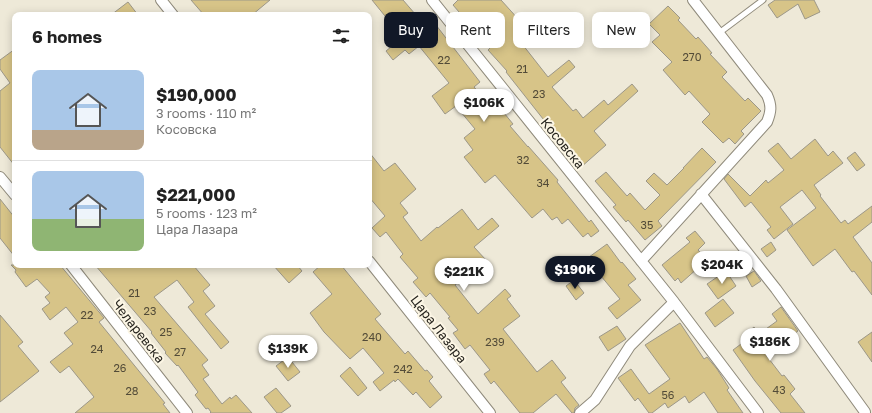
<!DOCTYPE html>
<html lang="en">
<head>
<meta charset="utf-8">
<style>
  body { margin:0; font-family:"Golos Text",sans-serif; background:#f2f2f2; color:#222; height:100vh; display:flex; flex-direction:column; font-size:15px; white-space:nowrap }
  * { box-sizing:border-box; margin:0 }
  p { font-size:13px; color:#767676 }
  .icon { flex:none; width:22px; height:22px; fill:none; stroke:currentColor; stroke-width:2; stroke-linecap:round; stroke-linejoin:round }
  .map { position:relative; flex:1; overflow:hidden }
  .details { position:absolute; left:12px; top:12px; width:360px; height:256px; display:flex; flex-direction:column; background:#fff; border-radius:8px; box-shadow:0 2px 10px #0003 }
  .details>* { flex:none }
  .guide { position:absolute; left:384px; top:12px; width:380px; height:36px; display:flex; gap:8px }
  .price { position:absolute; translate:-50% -34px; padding:0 9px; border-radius:14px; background:#fff; color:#222; font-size:13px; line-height:26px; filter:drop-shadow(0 1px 2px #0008) }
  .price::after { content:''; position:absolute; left:50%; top:24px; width:12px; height:9px; margin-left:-6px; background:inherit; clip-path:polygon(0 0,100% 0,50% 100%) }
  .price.current { background:#111827; color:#fff }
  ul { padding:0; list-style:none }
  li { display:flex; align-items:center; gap:12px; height:100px; padding:0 20px }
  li+li { border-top:1px solid #e0e0e0 }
  li span { display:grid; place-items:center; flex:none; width:112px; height:80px; border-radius:8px; color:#555 }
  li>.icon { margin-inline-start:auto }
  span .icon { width:48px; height:48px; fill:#fffc; stroke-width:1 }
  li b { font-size:17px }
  h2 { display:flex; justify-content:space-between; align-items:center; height:48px; padding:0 20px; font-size:17px }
  .tag { padding:0 14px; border-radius:8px; background:#fff; box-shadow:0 2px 10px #0003; font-size:14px; line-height:36px }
  .tag.current { background:#111827; color:#fff }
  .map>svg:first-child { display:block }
  .building { fill:#d7c488; stroke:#9c9788 }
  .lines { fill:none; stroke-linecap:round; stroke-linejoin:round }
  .service-casing { stroke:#8f8a7b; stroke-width:7 }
  .minor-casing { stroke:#8f8a7b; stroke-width:12 }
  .service { stroke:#fff; stroke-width:5 }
  .minor { stroke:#fff; stroke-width:10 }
  .labels { text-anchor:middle; stroke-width:4; stroke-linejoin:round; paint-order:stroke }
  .number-label { font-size:11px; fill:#524b38 }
  .street-label { font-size:13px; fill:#25231d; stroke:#fcf6e5 }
</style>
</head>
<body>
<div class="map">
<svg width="872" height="413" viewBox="0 0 872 413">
  <rect width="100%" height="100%" fill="#eee9d8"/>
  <path class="building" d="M191,0H270L252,15H204Z
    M372,0H403L422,22L429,16L480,82L474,87L495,112L500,108L513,124L510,126L528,147V146L558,180L557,182L589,222L591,220L599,231L591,237L588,233L583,237L568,219L562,224L557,217L552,220L543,209L532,218L495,175L485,183L464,157L473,150L464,138L475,129L456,106L445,114L432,96L449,83L419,46L409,54L405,50L393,60L386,51L401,39L387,23L389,21Z
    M458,0H501L529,31L519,40L548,77L569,60L575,67L552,87L573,111L576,109L583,118L604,100L608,105L632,84L638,91L594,131L606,145L580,168L550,130L551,129L506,72L507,71L488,50L490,48L453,5Z
    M775,0H814L820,12L805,19L798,4L777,18L768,5Z
    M128,2L138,15H111Z
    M668,6L680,18L678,20L696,39L698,37L712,53L710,54L727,72L722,77L745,101L748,98L761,111L741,131L744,134L735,144L729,138L723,143L702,122L710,114L689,91L685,95L663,70L672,62L652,42L660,35L649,24Z
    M15,49V166L0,147V91L10,83L0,69V60Z
    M815,139L828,156L833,151L843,163L814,185L821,195L820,196L841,223L845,220L848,224L872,206V222L853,237L872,263V295L854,271L852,272L835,249L813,266L787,230L816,208L802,190L780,207L793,224L774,239L767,230L771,227L751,202L745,207L724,179L728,174L750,196L766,180L768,183L784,170L768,151L778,143L791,159Z
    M702,148L716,162L658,221L662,226L645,240L628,220L626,222L613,207L616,205L595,181L606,172L627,196L630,193L645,210L660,195L646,181L654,173L667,185L684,168H683Z
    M369,152L384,171L395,163L416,189L400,203L408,213L403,217L421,241L437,227L438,228L462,209L478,230L492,218L499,226L474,247L486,260L455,285L478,314L505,289L511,296L507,299L520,316L503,329L537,372L552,360L566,378L561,382L579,405L575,408L574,413H572L556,394L533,413H520L494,381L491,384L484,374L490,370L470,345L465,349L453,333L458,330L448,318L450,317L430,293L426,297L413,282L418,278L400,257L403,254L386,232L380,237L372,228L385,216L369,197Z
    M855,152L865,165L857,171L847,158Z
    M0,199L15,218V257L0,238Z
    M695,231L705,243L698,250L707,260L681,283L678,278L675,281L662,265L690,242L686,238Z
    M771,242L776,250L767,257L761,249Z
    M607,244L621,263L622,262L636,279L628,285L641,300L617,319L608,308L620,299L596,270L593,272L585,260Z
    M11,265H60L104,318L99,322L165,403L163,404L170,413H75L94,397L69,366L60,373L50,362L73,344L64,333L78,322L66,307L50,320L42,309L50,303L45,297L50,293L37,279L26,287L15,272L16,270Z
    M95,265H193L210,285L203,291L215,306L205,314L229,342L221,349L188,307L194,302L177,280L154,297L208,360L202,365L209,375L203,379L222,404L230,397L231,399L236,395L252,413H210L211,412L208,408L206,409L195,395L198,392L178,365L177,366L165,353L166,352L151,333L152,332Z
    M273,265H297L302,271L289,283Z
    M321,265H341L381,314L375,319L405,354L408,351L425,371L427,370L433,377L429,381L442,397L430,408L416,392L413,395L398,379L395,382L394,380L380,391L373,382L384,373L363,348L350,359L324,332L310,313L332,294L313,272Z
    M726,271L736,286L718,299L707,284Z
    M754,271L761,281L752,287L746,276Z
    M574,280L584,293L576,300L566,286Z
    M723,299L734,313L715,327L705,313Z
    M781,307L798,331L766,355L782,376L784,375L795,389L790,394L805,413H781L755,381L733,350L745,341L742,337L754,327L759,334L777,321L772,314Z
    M0,315L23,342L18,346L39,371L0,402Z
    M680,323L704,359L707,357L717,369L729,388L727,390L743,413H718L704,392L689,403L685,396L668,408L665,403L652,413H649L638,398L635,401L618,378L631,369L649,394L670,379L645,345Z
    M617,326L626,339L608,351L599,337Z
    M872,332V362L858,342Z
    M288,357L300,372L288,381L276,366Z
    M350,367L367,388L358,396L340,376Z
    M276,388L291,406L281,413H277L264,397Z"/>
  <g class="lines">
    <defs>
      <path id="service" d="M719,33L763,0"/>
      <path id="minor" d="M161,0L173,15
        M432,0L674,302L758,413
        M0,177L15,195
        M701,194L776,289L865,412
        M369,261L490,413
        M641,261L767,122C771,112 772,106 767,95L693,0
        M71,265L187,413
        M580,413L595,400L630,346L674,302"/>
    </defs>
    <use href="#service" class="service-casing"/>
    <use href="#minor" class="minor-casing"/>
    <use href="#service" class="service"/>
    <use href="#minor" class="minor"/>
  </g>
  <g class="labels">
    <g class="number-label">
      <text x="692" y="61">270</text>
      <text x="444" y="64">22</text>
      <text x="522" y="73">21</text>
      <text x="539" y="98">23</text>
      <text x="523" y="164">32</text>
      <text x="543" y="187">34</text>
      <text x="647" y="229">35</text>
      <text x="134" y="297">21</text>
      <text x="150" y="315">23</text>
      <text x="87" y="319">22</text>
      <text x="166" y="336">25</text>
      <text x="372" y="341">240</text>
      <text x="495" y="346">239</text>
      <text x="97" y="353">24</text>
      <text x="180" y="356">27</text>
      <text x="120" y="372">26</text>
      <text x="403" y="373">242</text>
      <text x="779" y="394">43</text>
      <text x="132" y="395">28</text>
      <text x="668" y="399">56</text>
    </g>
    <g class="street-label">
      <text transform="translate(563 143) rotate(51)" y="5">Косовска</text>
      <text transform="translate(439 329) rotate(52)" y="5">Цара Лазара</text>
      <text transform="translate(139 331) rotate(52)" y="5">Челаревска</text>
    </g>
  </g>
</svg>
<b class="price" style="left:484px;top:123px">$106K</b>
<b class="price" style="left:722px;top:285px">$204K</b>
<b class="price current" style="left:575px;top:290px">$190K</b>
<b class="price" style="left:464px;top:292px">$221K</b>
<b class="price" style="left:770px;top:362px">$186K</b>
<b class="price" style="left:288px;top:369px">$139K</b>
<div class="guide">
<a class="tag current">Buy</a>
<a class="tag">Rent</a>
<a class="tag">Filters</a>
<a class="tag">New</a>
</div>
<section class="details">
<h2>6 homes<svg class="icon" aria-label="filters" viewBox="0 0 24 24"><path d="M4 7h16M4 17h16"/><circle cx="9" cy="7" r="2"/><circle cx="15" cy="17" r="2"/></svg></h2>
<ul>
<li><span style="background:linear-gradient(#a9c7e8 75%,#b9a48a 0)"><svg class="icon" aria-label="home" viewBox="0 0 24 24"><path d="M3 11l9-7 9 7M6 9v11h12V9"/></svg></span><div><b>$190,000</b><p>3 rooms · 110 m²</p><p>Косовска</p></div></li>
<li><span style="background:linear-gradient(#a9c7e8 60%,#8fb573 0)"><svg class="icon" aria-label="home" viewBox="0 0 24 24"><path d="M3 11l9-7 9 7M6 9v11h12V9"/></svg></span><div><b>$221,000</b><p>5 rooms · 123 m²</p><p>Цара Лазара</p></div></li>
</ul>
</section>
</div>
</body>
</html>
